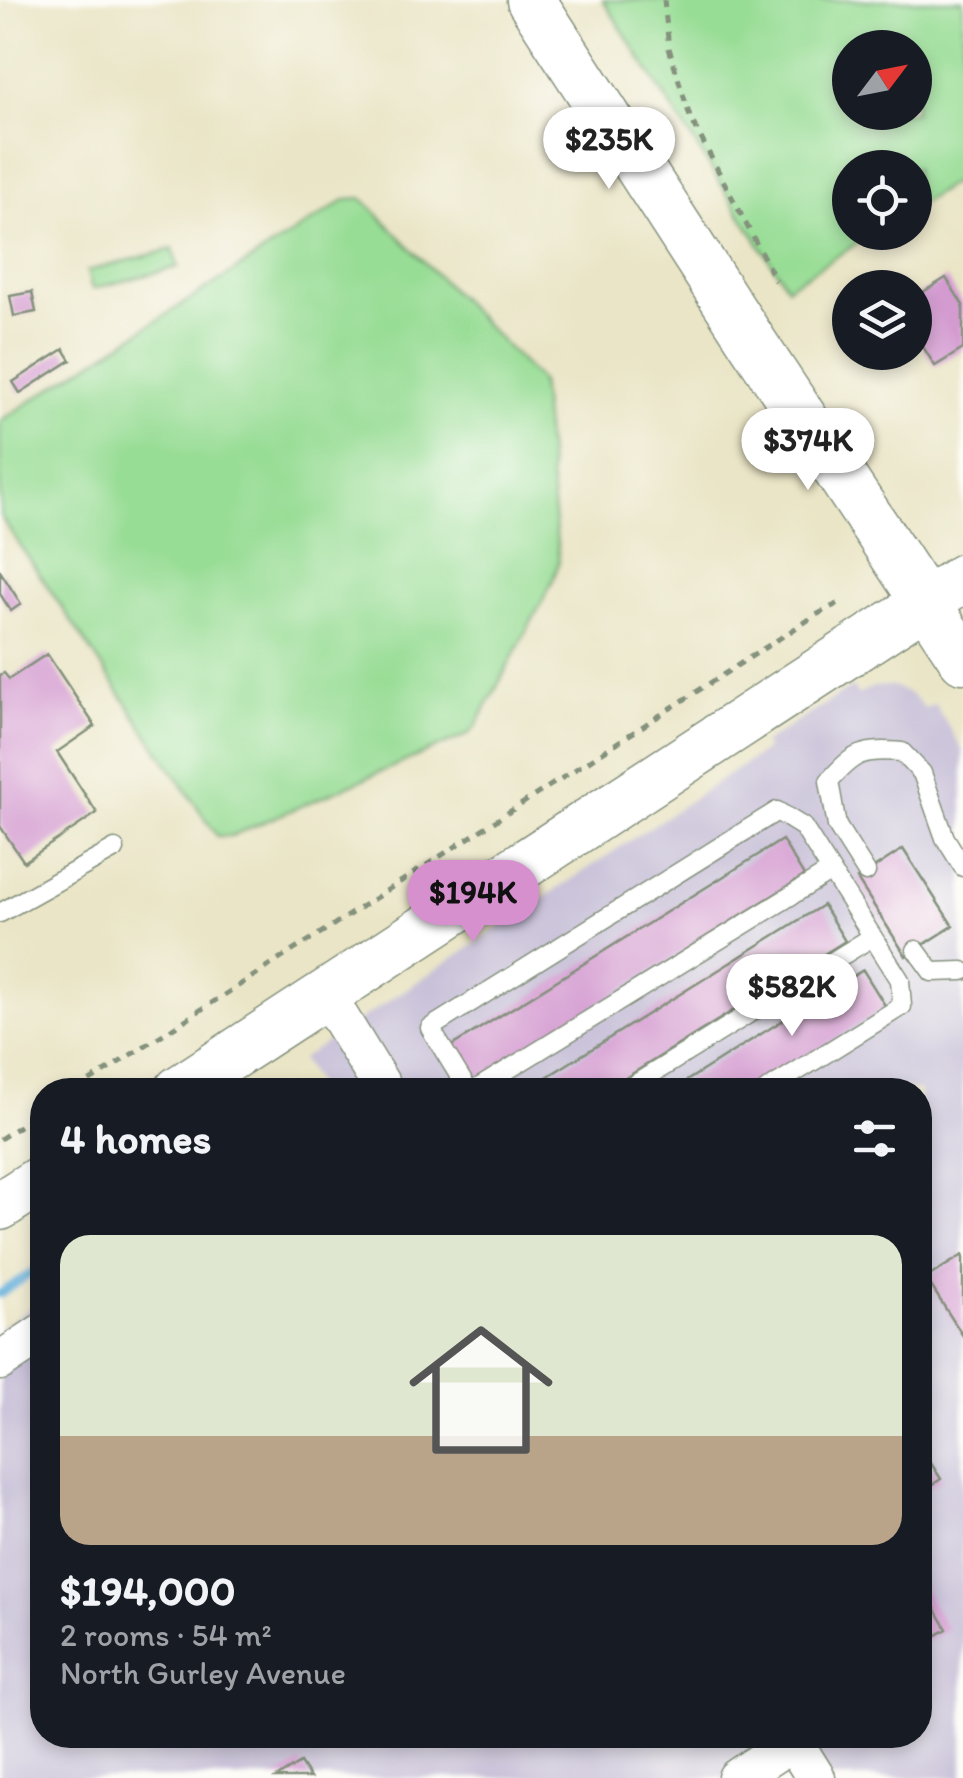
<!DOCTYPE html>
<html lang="en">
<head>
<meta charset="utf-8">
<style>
  body { margin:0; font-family:Itim,sans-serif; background:#20242c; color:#f1f3f6; height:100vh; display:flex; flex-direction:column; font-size:38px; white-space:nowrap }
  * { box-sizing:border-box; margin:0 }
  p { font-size:32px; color:#9ea1a6 }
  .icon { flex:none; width:55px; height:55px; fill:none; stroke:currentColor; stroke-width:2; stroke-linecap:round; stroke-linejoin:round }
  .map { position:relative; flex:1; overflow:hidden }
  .sheet { position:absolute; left:30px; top:1078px; width:902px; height:670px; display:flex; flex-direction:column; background:#171b24; border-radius:40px; box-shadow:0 5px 15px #0003 }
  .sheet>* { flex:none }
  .needle { width:65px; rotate:58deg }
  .controls { position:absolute; left:832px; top:30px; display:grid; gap:20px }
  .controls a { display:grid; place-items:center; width:100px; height:100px; border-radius:50%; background:#171b24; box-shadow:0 5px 15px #0003; font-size:50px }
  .price { position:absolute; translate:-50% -85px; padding:0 22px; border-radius:35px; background:#fff; color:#222; font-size:32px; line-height:65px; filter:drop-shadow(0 2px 5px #0008) }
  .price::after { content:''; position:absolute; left:50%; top:60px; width:30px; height:22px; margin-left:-15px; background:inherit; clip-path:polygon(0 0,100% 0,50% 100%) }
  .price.active { background:#d690ce; color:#111 }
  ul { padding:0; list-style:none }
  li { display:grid; align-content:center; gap:20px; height:530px; padding:0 30px }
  li span { display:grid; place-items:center; height:310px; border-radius:30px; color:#555 }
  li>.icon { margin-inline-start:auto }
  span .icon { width:180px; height:180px; fill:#fffc; stroke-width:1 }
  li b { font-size:42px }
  h2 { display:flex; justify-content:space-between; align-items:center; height:120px; padding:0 30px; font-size:42px }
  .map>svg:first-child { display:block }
  .industrial { fill:#c7c0d8 }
  .green { fill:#98dd95; stroke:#5c8d64; stroke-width:2.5; fill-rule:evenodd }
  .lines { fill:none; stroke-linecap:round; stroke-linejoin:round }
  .stream { stroke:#61afda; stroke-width:9 }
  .building { fill:#d49bd1 }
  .service-casing { stroke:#84917d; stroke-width:21 }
  .minor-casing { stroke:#84917d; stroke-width:41 }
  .tertiary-casing { stroke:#84917d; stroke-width:51 }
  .path { stroke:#84917d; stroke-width:5; stroke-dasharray:8 8; stroke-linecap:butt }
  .service { stroke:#fff; stroke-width:18 }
  .minor { stroke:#fff; stroke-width:38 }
  .tertiary { stroke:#fff; stroke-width:48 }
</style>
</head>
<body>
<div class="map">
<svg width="963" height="1778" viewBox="0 0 963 1778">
  <rect width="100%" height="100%" fill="#fdfcf7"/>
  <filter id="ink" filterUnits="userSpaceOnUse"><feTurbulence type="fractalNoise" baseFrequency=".01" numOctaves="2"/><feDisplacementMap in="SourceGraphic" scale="20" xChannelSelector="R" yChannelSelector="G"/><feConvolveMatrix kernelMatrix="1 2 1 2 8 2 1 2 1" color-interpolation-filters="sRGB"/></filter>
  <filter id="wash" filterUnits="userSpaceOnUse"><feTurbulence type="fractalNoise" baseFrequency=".0048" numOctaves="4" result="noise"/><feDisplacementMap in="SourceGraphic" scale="40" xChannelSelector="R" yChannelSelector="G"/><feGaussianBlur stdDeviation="2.25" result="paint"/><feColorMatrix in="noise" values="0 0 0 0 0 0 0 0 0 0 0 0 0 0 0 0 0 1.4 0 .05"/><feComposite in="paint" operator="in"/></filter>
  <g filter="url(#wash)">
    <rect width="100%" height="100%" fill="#eae5c6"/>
    <path class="industrial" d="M891,686L910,694L925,708L935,704L963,751V1778H0V1328L42,1300V1735H920V1090H320L301,1059L766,750L764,743L852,687L858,695L873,687Z"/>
    <path class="green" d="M603,0H963V176L915,207V168H850V232L874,233L787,287ZM850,48H915V112H850Z
      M362,198L540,381L559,562L552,583L475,728L467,735L231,836H217L0,516V421L347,199Z
      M173,249L178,267L92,289L87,271Z"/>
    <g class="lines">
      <path class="stream" d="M0,1294L42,1266"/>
    </g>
    <g id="blocks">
      <path class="building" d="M946,278L963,305V349L935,366L915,334V297Z
        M32,292L36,312L14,316L10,296Z
        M64,349L71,360L20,393L13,382Z
        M0,571L21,604L11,611L0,594Z
        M47,654L95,726L57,752L97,813L24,862L0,826V675L4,673L9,679Z
        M782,840L804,876L472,1083L450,1047Z
        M903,849L953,926L906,956L857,879Z
        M823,905L845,941L606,1090H526Z
        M863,970L886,1007L753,1090H672Z
        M963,1255V1336L926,1278Z
        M920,1446L941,1479L920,1493Z
        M920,1582L947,1629L920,1645Z
        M300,1763L310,1778H276Z"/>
    </g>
  </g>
  <g filter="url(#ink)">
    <use href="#blocks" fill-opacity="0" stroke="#84917d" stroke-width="2.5"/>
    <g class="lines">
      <defs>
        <path id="service" d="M866,872L837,826L829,781C854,752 863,749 902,752L922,773L945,838L963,867
          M0,913L115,849
          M916,950L932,972L963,971
          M468,1090L430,1028L777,811L803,827L900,980L902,1006L767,1090
          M475,1090L831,871
          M626,1090L872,937"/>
        <path id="minor" d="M326,995L384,1090
          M0,1361L42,1333
          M789,1735L816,1778
          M737,1778L793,1741"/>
        <path id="tertiary" d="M531,0L753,343L963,659
          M179,1090L963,578
          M0,1206L42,1179"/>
      </defs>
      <use href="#service" class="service-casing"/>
      <use href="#minor" class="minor-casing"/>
      <use href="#tertiary" class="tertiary-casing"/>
      <path class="path" d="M664,0L669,48L690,117L776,281
        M76,1090L816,615L843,601
        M0,1139L42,1111"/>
      <use href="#service" class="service"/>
      <use href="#minor" class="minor"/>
      <use href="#tertiary" class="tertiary"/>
    </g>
  </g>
</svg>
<div class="controls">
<a><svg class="needle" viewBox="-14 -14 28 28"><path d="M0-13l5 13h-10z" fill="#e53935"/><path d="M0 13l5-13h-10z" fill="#9ea1a6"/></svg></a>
<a><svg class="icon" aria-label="locate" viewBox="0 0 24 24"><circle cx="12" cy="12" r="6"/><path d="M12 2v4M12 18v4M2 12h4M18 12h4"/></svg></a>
<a><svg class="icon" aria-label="layers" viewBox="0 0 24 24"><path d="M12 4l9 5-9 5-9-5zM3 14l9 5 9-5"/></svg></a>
</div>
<b class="price" style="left:609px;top:192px">$235K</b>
<b class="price" style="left:808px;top:493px">$374K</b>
<b class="price active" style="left:473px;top:945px">$194K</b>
<b class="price" style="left:792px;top:1039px">$582K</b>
<section class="sheet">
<h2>4 homes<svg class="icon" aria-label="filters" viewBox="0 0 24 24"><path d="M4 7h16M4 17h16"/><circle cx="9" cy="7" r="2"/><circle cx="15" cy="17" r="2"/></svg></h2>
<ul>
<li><span style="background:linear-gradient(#dfe7d0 65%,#b9a48a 0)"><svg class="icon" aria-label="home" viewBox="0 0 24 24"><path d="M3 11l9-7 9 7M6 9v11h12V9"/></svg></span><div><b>$194,000</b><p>2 rooms · 54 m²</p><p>North Gurley Avenue</p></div></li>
</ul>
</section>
</div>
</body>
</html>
